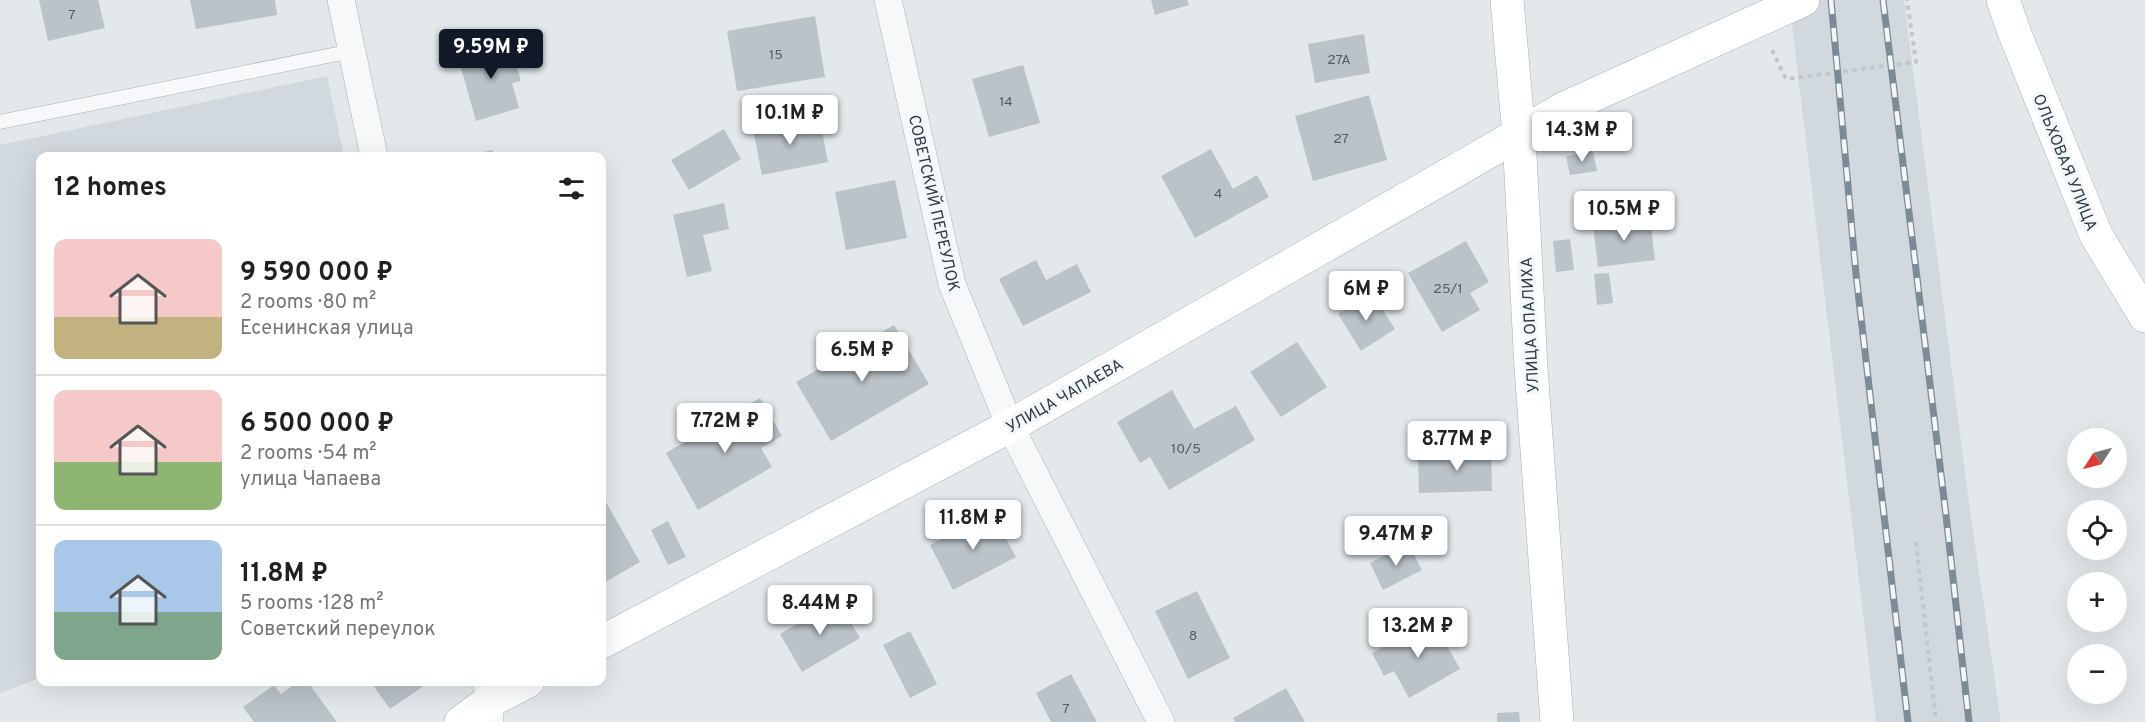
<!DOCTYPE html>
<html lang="en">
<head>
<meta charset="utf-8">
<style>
  body { margin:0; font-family:Overpass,sans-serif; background:#f6f6f6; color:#202124; height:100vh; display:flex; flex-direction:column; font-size:22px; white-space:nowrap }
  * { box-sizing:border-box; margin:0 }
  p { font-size:20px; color:#757577 }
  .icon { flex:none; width:33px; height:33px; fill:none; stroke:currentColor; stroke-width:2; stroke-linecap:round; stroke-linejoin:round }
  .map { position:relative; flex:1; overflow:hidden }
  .panel { position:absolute; left:36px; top:152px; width:570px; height:534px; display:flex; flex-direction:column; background:#fff; border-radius:12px; box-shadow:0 6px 24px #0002 }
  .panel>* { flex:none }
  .needle { width:39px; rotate:234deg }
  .fabs { position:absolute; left:2067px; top:428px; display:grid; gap:12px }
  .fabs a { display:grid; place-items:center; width:60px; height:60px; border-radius:50%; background:#fff; box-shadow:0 6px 24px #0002; font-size:30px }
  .price { position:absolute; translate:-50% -51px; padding:0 14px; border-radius:6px; background:#fff; color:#222; font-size:20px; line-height:39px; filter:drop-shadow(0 2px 3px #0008) }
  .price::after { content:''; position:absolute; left:50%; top:36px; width:18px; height:14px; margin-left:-9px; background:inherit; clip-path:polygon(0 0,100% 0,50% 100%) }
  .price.on { background:#111827; color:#fff }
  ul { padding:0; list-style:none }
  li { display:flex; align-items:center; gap:18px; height:150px; padding:0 18px }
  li+li { border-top:2px solid #e0e0e0 }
  li span { display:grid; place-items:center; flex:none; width:168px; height:120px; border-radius:12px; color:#555 }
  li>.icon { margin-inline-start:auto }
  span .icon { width:72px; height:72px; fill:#fffc; stroke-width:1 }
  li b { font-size:26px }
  h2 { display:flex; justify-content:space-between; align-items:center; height:72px; padding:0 18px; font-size:26px }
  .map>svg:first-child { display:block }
  .built { fill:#d1d8de }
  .building { fill:#bac3c9 }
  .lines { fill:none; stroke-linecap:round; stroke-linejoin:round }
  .lane-casing { stroke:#a8b1b6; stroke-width:15 }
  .street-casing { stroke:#a8b1b6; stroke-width:28 }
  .secondary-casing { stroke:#a8b1b6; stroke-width:34 }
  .path { stroke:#c1c7ca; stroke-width:4; stroke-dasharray:4.5 4.5; stroke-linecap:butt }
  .lane { stroke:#f6f8f9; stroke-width:14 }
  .street { stroke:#f6f8f9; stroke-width:27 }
  .secondary { stroke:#fff; stroke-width:33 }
  .rail-casing { stroke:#7c8c96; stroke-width:7 }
  .rail { stroke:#f3f7f9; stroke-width:4.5; stroke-dasharray:14; stroke-linecap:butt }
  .labels { text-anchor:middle; stroke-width:6; stroke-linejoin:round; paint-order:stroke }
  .number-label { font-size:14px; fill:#4e5d65 }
  .street-label { font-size:16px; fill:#2a3b44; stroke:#f3f7f9 }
</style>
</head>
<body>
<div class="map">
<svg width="2145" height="722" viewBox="0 0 2145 722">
  <rect width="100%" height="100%" fill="#e3e9eb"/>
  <path class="built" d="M1789,0H1904L1969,503L2001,722H1876Z
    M327,76L344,156H40V678L0,693V145Z"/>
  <path class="building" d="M39,0H98L105,28L48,41Z
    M190,0H275L277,15L196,29Z
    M1151,0H1187L1189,5L1155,15Z
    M815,16L825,77L737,91L727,31Z
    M1364,34L1370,73L1315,83L1308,44Z
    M510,42L521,81L512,83L519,108L476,121L458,57Z
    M1023,65L1040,123L989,137L972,79Z
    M1369,95L1387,160L1313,181L1295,116Z
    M819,116L828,162L762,175L753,129Z
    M724,129L741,159L689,190L671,160Z
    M1211,149L1233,189L1257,175L1269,197L1195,238L1161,176Z
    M493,150L494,156H468V155Z
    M1593,151L1597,171L1570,175L1566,156Z
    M895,180L907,238L846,250L835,192Z
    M724,203L729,229L703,235L712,271L687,277L673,215Z
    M1650,218L1655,260L1598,267L1593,224Z
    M1570,239L1574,270L1556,272L1553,241Z
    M1466,241L1489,282L1470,293L1480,310L1442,332L1408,273Z
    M1036,260L1046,280L1077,264L1091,292L1023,326L999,279Z
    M1609,273L1613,303L1597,305L1594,274Z
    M1372,293L1395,329L1361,351L1338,314Z
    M894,325L929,384L831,441L796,382Z
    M1297,342L1327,387L1281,417L1250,372Z
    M1172,390L1194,429L1236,406L1255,440L1169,490L1150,457L1140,463L1117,422Z
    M760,398L782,436L761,448L772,467L698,510L666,453Z
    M1491,447L1492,491L1419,493L1418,459L1453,457V448Z
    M602,495L640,562L602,584Z
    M992,513L1016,557L953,590L930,545Z
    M668,521L686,557L668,565L651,530Z
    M1408,544L1422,570L1383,590L1370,563Z
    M1197,591L1230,658L1188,679L1155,611Z
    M838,600L860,638L802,672L780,634Z
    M1433,620L1460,669L1409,698L1394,671L1384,676L1372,653Z
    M910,631L937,684L910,698L883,645Z
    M1071,674L1097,722H1051L1036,693Z
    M299,681H307L337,722H254L243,707L274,685L281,694Z
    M370,681H431L390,709Z
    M1286,688L1305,722H1235L1233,718Z
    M1519,712L1520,722H1497V713Z"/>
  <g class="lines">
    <defs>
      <path id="lane" d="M0,122L352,51"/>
      <path id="street" d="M341,0L374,156
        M888,0L952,284L1010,426L1161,722
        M486,681L490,701V722"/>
      <path id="secondary" d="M1507,0L1519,136L1531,368L1557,722
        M2003,0L2015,34L2096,235L2145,316
        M602,642L1010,426L1565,108L1803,0
        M461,722L490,701L528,681"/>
    </defs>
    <use href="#lane" class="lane-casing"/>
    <use href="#street" class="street-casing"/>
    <use href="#secondary" class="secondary-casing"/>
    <path class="path" d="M1772,50L1786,79L1916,62L1907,0
      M1916,542L1936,722"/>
    <use href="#lane" class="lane"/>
    <use href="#street" class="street"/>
    <use href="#secondary" class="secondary"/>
    <defs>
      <path id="rail" d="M1831,0L1856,274L1908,722
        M1883,0L1946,515L1969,722"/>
    </defs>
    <use href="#rail" class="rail-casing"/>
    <use href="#rail" class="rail"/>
  </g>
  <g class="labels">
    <g class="number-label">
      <text x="72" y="19">7</text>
      <text x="776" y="59">15</text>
      <text x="1339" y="64">27А</text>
      <text x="1006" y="106">14</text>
      <text x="1341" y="143">27</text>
      <text x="1218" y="198">4</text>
      <text x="1448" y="293">25/1</text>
      <text x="1186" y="453">10/5</text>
      <text x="1193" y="640">8</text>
      <text x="1066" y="713">7</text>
    </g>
    <g class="street-label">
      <text transform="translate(2066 162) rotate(68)" y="6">ОЛЬХОВАЯ УЛИЦА</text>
      <text transform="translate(935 203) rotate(77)" y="6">СОВЕТСКИЙ ПЕРЕУЛОК</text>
      <text transform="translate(1529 325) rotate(-93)" y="6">УЛИЦА ОПАЛИХА</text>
      <text transform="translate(1064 395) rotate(-30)" y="6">УЛИЦА ЧАПАЕВА</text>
    </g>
  </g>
</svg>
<div class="fabs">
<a><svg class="needle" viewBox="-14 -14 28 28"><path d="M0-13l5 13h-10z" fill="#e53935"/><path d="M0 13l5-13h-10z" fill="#757577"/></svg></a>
<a><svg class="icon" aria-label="locate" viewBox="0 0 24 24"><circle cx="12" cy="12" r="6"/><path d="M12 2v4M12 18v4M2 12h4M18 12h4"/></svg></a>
<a>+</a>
<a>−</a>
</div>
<b class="price on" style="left:491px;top:80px">9.59M ₽</b>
<b class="price" style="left:790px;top:146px">10.1M ₽</b>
<b class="price" style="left:1582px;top:163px">14.3M ₽</b>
<b class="price" style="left:1624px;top:242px">10.5M ₽</b>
<b class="price" style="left:1366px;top:322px">6M ₽</b>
<b class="price" style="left:862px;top:383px">6.5M ₽</b>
<b class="price" style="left:725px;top:454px">7.72M ₽</b>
<b class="price" style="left:1457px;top:472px">8.77M ₽</b>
<b class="price" style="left:973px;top:551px">11.8M ₽</b>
<b class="price" style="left:1396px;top:567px">9.47M ₽</b>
<b class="price" style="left:820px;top:636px">8.44M ₽</b>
<b class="price" style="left:1418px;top:659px">13.2M ₽</b>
<section class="panel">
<h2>12 homes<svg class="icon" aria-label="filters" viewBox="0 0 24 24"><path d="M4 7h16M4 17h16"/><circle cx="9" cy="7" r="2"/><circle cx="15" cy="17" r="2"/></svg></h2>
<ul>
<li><span style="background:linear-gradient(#f6c9c9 65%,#c2b280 0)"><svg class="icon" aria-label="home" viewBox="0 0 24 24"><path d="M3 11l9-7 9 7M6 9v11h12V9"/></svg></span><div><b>9 590 000 ₽</b><p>2 rooms · 80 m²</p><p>Есенинская улица</p></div></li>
<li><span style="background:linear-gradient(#f6c9c9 60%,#8fb573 0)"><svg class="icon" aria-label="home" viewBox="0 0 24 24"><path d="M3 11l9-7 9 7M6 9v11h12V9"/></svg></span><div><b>6 500 000 ₽</b><p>2 rooms · 54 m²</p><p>улица Чапаева</p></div></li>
<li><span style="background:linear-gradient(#a9c7e8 60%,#7fa58c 0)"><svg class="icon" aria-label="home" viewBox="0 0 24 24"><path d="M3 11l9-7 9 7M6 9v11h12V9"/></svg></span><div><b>11.8M ₽</b><p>5 rooms · 128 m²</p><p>Советский переулок</p></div></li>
</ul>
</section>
</div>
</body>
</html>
